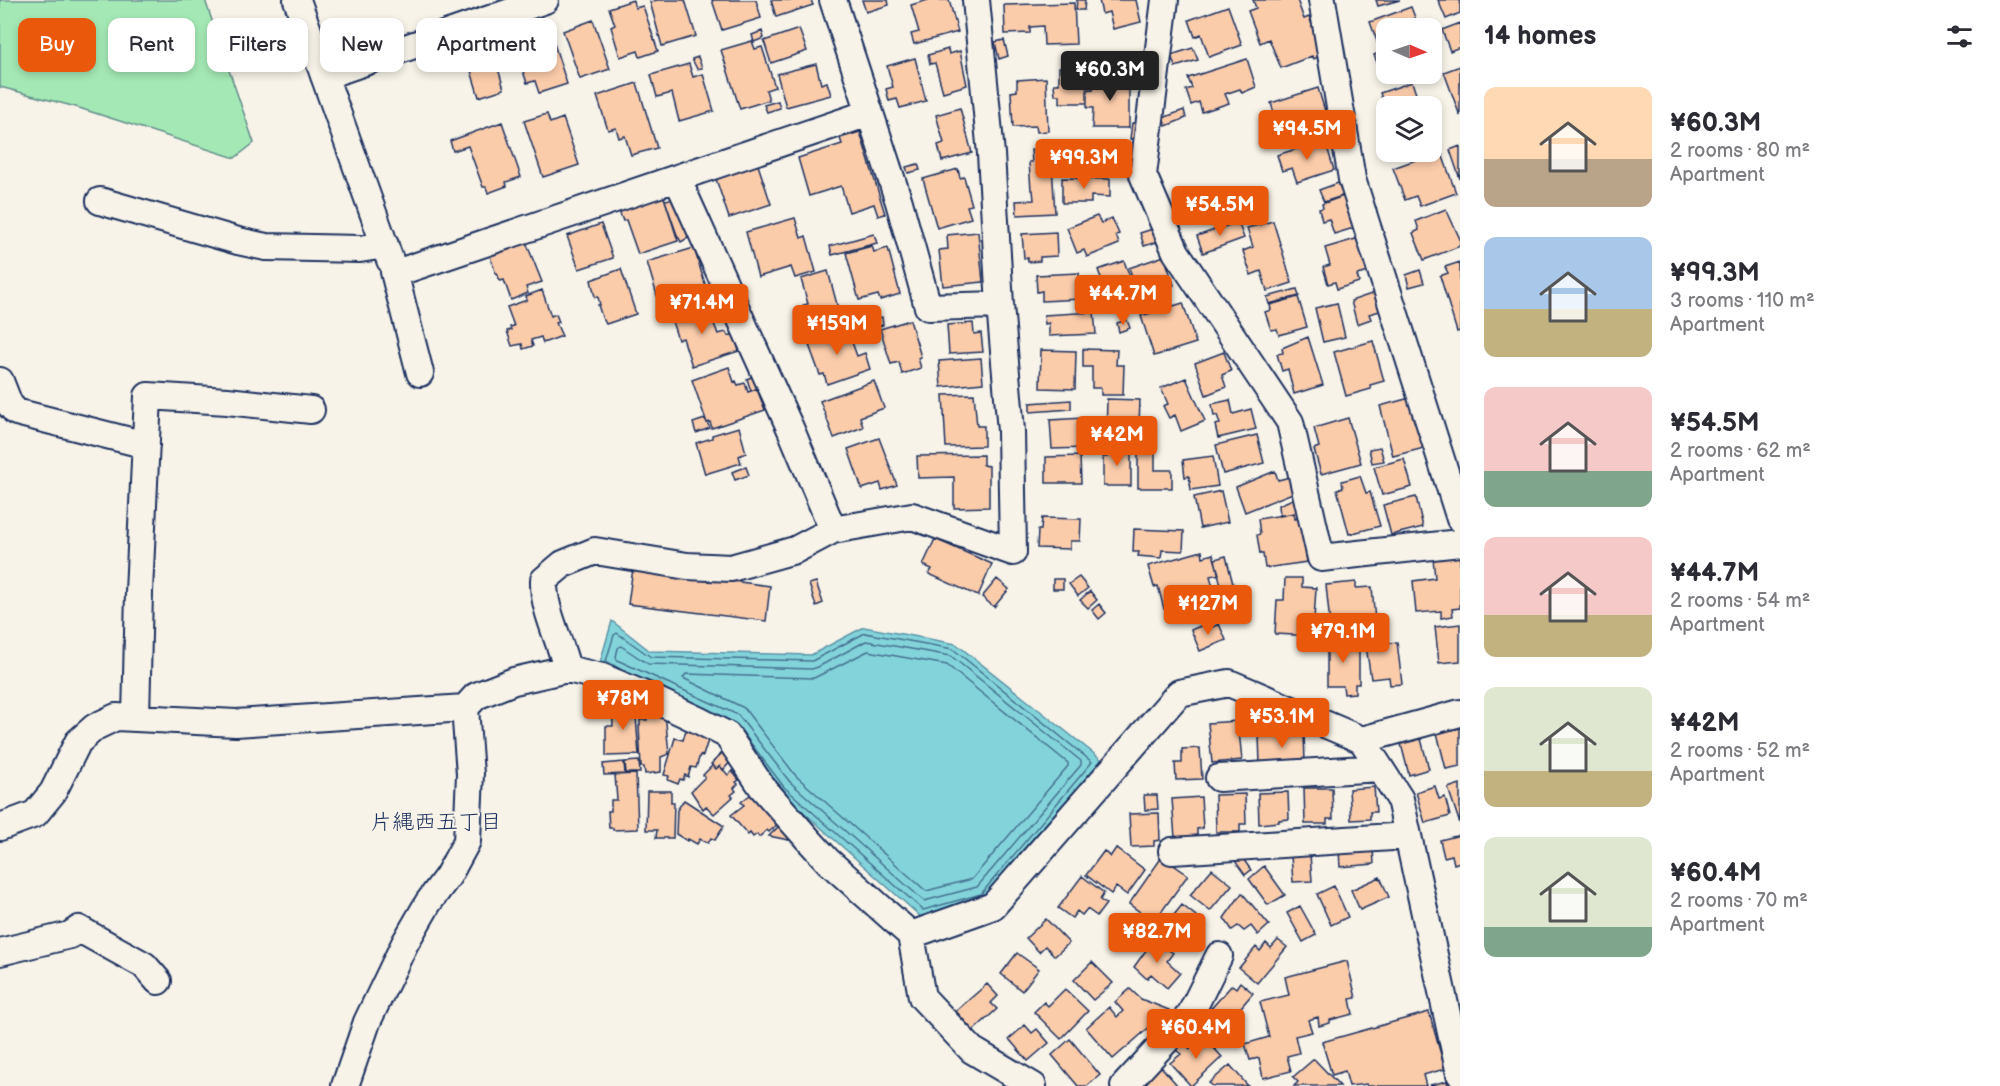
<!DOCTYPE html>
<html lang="en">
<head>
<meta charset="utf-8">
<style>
  body { margin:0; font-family:"Balsamiq Sans","Klee One",sans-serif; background:#f7f7f7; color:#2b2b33; height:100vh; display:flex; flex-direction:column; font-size:22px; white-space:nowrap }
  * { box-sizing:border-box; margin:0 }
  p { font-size:20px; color:#7c7c81 }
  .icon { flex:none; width:33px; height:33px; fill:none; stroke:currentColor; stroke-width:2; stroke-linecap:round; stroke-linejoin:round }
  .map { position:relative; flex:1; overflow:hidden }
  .panel { display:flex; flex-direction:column; background:#fff; width:540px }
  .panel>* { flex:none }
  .top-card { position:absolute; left:18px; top:18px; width:570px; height:54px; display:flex; gap:12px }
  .needle { width:39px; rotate:92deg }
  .fabs { position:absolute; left:1376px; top:18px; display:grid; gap:12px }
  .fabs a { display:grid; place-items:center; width:66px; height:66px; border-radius:12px; background:#fff; box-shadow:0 3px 9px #0003; font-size:30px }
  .price { position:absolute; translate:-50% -51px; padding:0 14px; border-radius:6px; background:#ea580c; color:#fff; font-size:20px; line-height:39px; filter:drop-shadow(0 2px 3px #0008) }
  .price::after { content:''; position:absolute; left:50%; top:36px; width:18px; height:14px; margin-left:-9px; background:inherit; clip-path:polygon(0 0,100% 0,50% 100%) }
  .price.active { background:#222; color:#fff }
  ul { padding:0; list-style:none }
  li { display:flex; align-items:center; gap:18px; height:150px; padding:0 24px }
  li span { display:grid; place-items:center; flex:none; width:168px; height:120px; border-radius:12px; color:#555 }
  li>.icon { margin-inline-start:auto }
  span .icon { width:72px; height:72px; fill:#fffc; stroke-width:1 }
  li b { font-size:26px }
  h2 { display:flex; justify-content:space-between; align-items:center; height:72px; padding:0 24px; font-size:26px }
  .chip { padding:0 21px; border-radius:12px; background:#fff; box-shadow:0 3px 9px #0003; font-size:21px; line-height:54px }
  .chip.active { background:#ea580c; color:#fff }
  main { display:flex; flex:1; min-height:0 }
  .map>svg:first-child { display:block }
  .green { fill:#a4e9b5; stroke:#608c8a; stroke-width:1.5 }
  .water { fill:#83d4da; stroke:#5992a8; stroke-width:1.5 }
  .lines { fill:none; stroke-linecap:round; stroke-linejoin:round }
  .shore { stroke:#457190; stroke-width:1.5 }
  .building { fill:#fbccaa; stroke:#1b2f5e; stroke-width:1.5 }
  .minor-casing { stroke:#1b2f5e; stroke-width:30 }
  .minor { stroke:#f7f3e8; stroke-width:26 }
  .labels { text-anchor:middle; stroke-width:4.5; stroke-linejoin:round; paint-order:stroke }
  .neighbourhood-label { font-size:22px; fill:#1b2f5e; stroke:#f7f3e8 }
</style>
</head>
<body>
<main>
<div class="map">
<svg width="1460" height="1086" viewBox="0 0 1460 1086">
  <rect width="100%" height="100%" fill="#f7f3e8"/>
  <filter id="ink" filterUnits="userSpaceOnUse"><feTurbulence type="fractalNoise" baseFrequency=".0167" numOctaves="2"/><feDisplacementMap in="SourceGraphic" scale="12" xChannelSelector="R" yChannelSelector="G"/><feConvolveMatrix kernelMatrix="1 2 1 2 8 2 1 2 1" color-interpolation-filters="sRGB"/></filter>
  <g filter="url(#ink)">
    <path class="green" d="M0,0H205L254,143L235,158L76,107L0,87Z"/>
    <path class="water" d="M612,621L650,651L811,655L864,627L956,644L1102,760L985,899L921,917L780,791L730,725L599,666Z"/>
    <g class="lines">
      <path class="shore" d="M866,641L951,656L1081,761V765L977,887L924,901L790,782L738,715L617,660L616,657L618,648L621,646L648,664L812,669L818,667Z
        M868,651L947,665L1068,763V766L972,879L926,891L796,776L744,708L683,678L686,674L814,678Z
        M620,669L606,661L614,635L617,633L651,657L812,661L865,633L953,649L1092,762L981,894L923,910L784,787L740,729"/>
    </g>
    <path class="building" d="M633,0L635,8L643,6L658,51L640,57L638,51L620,57L611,27L615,25L609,8Z
      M657,0H685L696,36L662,46L650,2Z
      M712,0H756L761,18L722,30Z
      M771,0H811L813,5L776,17Z
      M862,0H888L889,5L866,12Z
      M928,0H949L958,32L914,44L911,34L919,32L911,5Z
      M1077,0H1085L1084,10H1076Z
      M1099,0H1136L1141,22L1113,29L1109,12L1102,14Z
      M1253,0H1297L1304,19L1309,17L1324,55L1313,59L1312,56L1281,68L1269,39L1260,43L1248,11L1256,8Z
      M1376,0H1400L1378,6Z
      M1438,0H1460V13L1446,19Z
      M1074,3L1076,44L1044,45L1043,26L1030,27V33L1005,34L1004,5Z
      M1228,6L1242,45L1209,57L1201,34L1195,37L1189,20Z
      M1411,7L1419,28H1386V41L1378,44L1370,22Z
      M593,20L610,69L580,79L563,31Z
      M1460,23V47L1450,51L1442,30Z
      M549,28L567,84L539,93L535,81L527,83L516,50L524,47L521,37Z
      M799,29L807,51L771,63L764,41Z
      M762,31L764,38L754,42L752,35Z
      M1004,40L1008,56L999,59L995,42Z
      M752,41L755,49L762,47L775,87L766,90L769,100L740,109L721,50Z
      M491,44L504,89L479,97L465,51Z
      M1193,48L1198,60L1175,67L1171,55Z
      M948,49L949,54L960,51L967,85L943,92L935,63L930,64L928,55Z
      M1386,50V74H1392L1383,77L1374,55Z
      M1072,56H1102V75H1093V89H1087V103H1060V95H1055L1054,84H1059V67H1072Z
      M698,57L702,68L697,69L692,59Z
      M915,58L926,101L900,108L897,99L889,101L886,89L893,87L887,66Z
      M1247,59L1256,87L1242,93L1240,89L1225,94L1229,103L1202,112L1199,102L1191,105L1186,90L1192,88L1188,78Z
      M689,64L693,77L703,74L714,111L679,121L672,93L657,97L651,75Z
      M816,64L821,84L827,82L831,95L786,107L777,74Z
      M1460,66V116L1444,72Z
      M1124,75V82L1129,83V128H1092L1093,108H1087V89L1093,90L1094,76Z
      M1046,78L1048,131L1037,132L1036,126L1013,127L1011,92L1017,91V80Z
      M1412,82L1420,106H1386V110L1380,93Z
      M637,83L657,148L631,155L625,136L619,138L616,128L608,130L597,96Z
      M1318,88L1329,124L1290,136L1284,117L1276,120L1271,103Z
      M778,101L780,108L767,112L764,105Z
      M960,108L972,153L942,161L938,145L944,143L936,115Z
      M1184,110L1186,118L1166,126L1163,118Z
      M547,114L550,123L563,118L579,165L543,177L524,121Z
      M502,122L521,177L506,182L507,186L488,193L486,187H483L468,146L453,151L450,141Z
      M1132,123L1141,124L1139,139H1130Z
      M860,132L885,214L878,216L874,204L849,212L841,186L809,196L798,158L842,144L840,138Z
      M1325,140L1334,170L1297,182L1292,168L1282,171L1277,155Z
      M1061,145L1091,146V153L1108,154L1107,172L1060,170Z
      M1460,146V179L1450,150Z
      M1051,149L1055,213L1017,215L1016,201L1034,200L1033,190H1031L1029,162H1032L1031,150Z
      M1441,151L1456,193L1420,206L1416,196L1405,200L1393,168Z
      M918,164L920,170L908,173L906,167Z
      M758,165L771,204L729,218L716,179Z
      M958,169L960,178L964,177L972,205L967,206L971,218L937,228L923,179Z
      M1062,178L1110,179V197L1091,196V203H1062Z
      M1341,182L1345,195L1324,202L1319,190Z
      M662,191L678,241L638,254L626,220L623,221L617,206Z
      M1346,195L1357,227L1334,234L1329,219L1322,221L1319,209L1323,208L1322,204Z
      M671,199L688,234V238L681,242L679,238H678L665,200Z
      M1446,209L1460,239V246L1424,260L1413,233L1419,230L1416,221Z
      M1097,216L1101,223L1112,218L1119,234L1116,235L1119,244L1087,257L1084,250L1077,253L1067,228Z
      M795,218L801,238L806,236L816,272L795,278L791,267L758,277L746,232Z
      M1273,221L1292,283L1267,291L1261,271L1251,275L1243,251L1253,247L1247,228Z
      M1238,222L1244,238L1203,253L1197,236Z
      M601,224L613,258L579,269L567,236Z
      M1159,227L1163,240L1144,246L1140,233Z
      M978,232L983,282L943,286L939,250L948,249L947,235Z
      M1056,232L1057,256L1040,257V261L1028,262V258H1024L1022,234Z
      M874,234L877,243L832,255L830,246Z
      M1359,238L1369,272L1357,275L1359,282L1337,289L1335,282L1328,284L1323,267L1330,265L1325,248Z
      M526,242L542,282L526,287L528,293L511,300L504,280L500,281L497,273L496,274L488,250Z
      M872,246L874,252L888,248L900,294L880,300L878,295L859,300L846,253Z
      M694,248L709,297L662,312L647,262Z
      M1164,256L1174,285L1140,297L1129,268Z
      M1124,261L1136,293L1122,298L1120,292L1108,296L1098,270Z
      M1460,262V331L1457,332L1440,276L1448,273L1445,267Z
      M621,269L636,314L606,324L604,320H603L598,305H600L598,297H595L591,280Z
      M1420,270L1424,283L1409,287L1406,275Z
      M828,271L839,312L808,321L803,305L808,304L801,279Z
      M1079,273L1081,299L1042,301V291L1037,292L1036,275Z
      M1297,289L1299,296L1269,304L1267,297Z
      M542,290L551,316L556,314L559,322L556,323L562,336L543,343L541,337L531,340L533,346L523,349L522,344L512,346L507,331L511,330L510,327L514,326L507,307L527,300L526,296Z
      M1380,291L1382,301L1377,302L1380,311L1369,314L1371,319L1357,324L1351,301Z
      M1298,297L1307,327L1279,335L1277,329L1271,330L1265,312L1271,310L1270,305Z
      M1138,298L1140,308L1134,310L1131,300Z
      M706,303L718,334L726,332L728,336L734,334L739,351L692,366L683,338L678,340L670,315Z
      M1183,303L1196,343L1154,356L1141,316Z
      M1337,303L1345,337L1323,342L1315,308Z
      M1094,312L1096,334L1049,336V323L1045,324L1044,315Z
      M882,317L883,325L865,329L863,320Z
      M910,320L921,357L918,358L921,368L902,374L899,362L891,364L880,329Z
      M1127,320L1130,328L1119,332L1117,323Z
      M973,323L974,334L981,333L983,352L949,354L947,325Z
      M837,326L840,333L848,331L857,356L865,353L870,369L827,384L824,374L820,375L809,345L822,341L819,332Z
      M1308,337L1323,385L1294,394L1288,369L1282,371L1277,354L1283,353L1282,348Z
      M1373,341L1384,381L1370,385L1371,389L1346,396L1334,352Z
      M1083,349L1117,350L1116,365H1124L1123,395H1101V388H1092V367H1083Z
      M1041,350L1076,351L1075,389L1040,388Z
      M1224,352L1231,371L1222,375L1226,387L1206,395L1195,363Z
      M981,358L983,383L941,387L939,361Z
      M729,367L734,382L736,381L738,385L745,383L748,392L757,389L765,410L712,428L710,422L707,423L692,380Z
      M753,376L758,388L751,391L747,379Z
      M1186,378L1205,421L1181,431L1175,415L1169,418L1163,406L1168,404L1161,388Z
      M874,381L884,408L860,417L863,427L834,438L820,401Z
      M974,394L977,426H984V446L946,447L943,395Z
      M1410,398L1424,448L1393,456L1380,406Z
      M1107,399L1140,400L1139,425H1151V436H1106Z
      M1071,400V409L1030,412V403Z
      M1230,400L1233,414L1251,409L1256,429L1218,438L1215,425L1220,424L1217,415L1214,416L1212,404Z
      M1084,418L1085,448L1052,449L1050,420Z
      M1348,418L1361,463L1321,474L1314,449L1319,447L1314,428Z
      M705,419L710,428L696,433L693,423Z
      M739,427L746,453L739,456L741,463L705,474L696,443L712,438V435Z
      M1257,435L1264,463L1223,474L1216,445Z
      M879,438L897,485L882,490L880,483L862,489L848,449Z
      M1107,446H1131V486H1103V457H1107Z
      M1380,447L1384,461L1372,463L1369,449Z
      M1138,451H1155V470H1172V488H1138Z
      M983,455V465L989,466V507L954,508V477L918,478L917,456Z
      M1080,456L1081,483H1046V457Z
      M1213,456L1218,486L1191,490L1189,476L1185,477L1183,460Z
      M1404,459L1412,487L1382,495L1374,467Z
      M746,467L749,475L735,480L732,472Z
      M1275,471L1278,480L1290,477L1295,492L1245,512L1236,487Z
      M1360,476L1366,493L1370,492L1380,526L1349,534L1337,489L1343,488L1342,481Z
      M1221,491L1228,522L1200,528L1194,497Z
      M1297,497L1302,517L1295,519L1294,513L1280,516L1279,505Z
      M1416,497L1423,527L1391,535L1383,505Z
      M1294,513L1295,519L1300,518L1307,562L1265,568L1263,554H1260L1257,535L1260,534L1258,519Z
      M1042,518L1081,519L1080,541H1070V549L1037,548L1038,530H1041Z
      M1134,529L1184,531L1183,551L1162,550L1161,558L1138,556L1139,552H1133Z
      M935,539L992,564L978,596L929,574L932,569L923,565Z
      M1202,551L1203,557L1213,554L1219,574L1210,576L1215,595L1164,609L1158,586L1154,587L1148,566Z
      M1460,555V608L1452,609L1453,616L1441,618V611L1416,613L1413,581L1435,578L1433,558Z
      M1226,556L1234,588L1222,591L1215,559Z
      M633,568L770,586L766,621L628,604Z
      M1079,577L1088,588L1078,596L1069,584Z
      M1285,578H1302V587L1316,588L1313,636L1275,634L1277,600H1284Z
      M997,579L1009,589L994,607L982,597Z
      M1053,579H1063V589H1053Z
      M816,582L823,603L816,606L809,584Z
      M1356,582V588L1372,587L1375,620L1330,624L1326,585Z
      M1090,591L1097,600L1088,608L1080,600Z
      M1099,604L1106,613L1099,619L1092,610Z
      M1205,624L1208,629L1219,624L1226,640L1200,651L1191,630Z
      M1460,624V661L1439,663L1435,627Z
      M1359,638V684H1355V693L1344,694L1343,686H1327V639Z
      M1397,642L1402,684L1390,685L1389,677L1371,679L1366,646Z
      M603,690L623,692L622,701L602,699Z
      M631,702L632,704H635L639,755L606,756V726H613L612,705H617V703Z
      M646,709L665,713L669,754L661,757V772L645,774L644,767H641L639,726L640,725V720H647Z
      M1238,721L1242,760L1212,763L1208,723Z
      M1451,726L1452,730L1460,728V766L1446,769L1436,729Z
      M686,730L709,737L703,756L700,755L696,768L691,767L688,777L685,775L683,780L680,779L678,784L668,780L669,776L664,775L675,738L683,740Z
      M1304,734L1305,762L1260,764L1259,736Z
      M1421,739L1429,769L1409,775L1401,744Z
      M1200,748L1202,779L1176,780L1175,763H1182V749Z
      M725,750L734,758L723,770L720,766L716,769L711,764Z
      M639,761L640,773H626L625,762Z
      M624,762L625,774L604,775L603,764Z
      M713,765L716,769L720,766L728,775L732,771L739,780L736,782L738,784L734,788L736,791L731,795L733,797L714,814L706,806L703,809L691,791L705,777L703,775Z
      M636,774L638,829L613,830V828H609L608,811H611V800H617L615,775Z
      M1460,784V824L1448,788Z
      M1435,786L1439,799L1445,797L1450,816L1425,823L1416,792Z
      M1374,787L1376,812H1370V819L1351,820L1349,789Z
      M1304,788H1332L1333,819H1327V824H1305Z
      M647,791H671V802H674L673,838H656L657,830H646Z
      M755,791L779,823L769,832L767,830L759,837L757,834L753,837L750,833L748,835L731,815L744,805L741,802Z
      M1288,792L1289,819L1279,820V822L1259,824L1258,793Z
      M1245,794L1246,824H1240V832H1216L1215,795Z
      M1144,795H1157L1158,809L1145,810Z
      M1201,797L1203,828L1197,829V836L1175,838L1172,799Z
      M684,800L724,826L715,840L711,838L708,843L700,839L697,844L688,839L687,841L676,834L677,810Z
      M1159,813L1160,840L1154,841V846L1131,847L1129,814Z
      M780,825L791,832L789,840L769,836Z
      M1460,835V862L1454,864L1452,855L1444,857L1440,840Z
      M1116,848L1145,870L1127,895L1116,887L1111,894L1086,875L1104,851L1110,857Z
      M1373,848L1374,864L1340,867L1339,850Z
      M1310,854L1312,881L1293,882L1291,856Z
      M1241,856L1251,870L1245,875L1235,861Z
      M1162,857L1188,875L1154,922L1129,904Z
      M1264,866L1285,895L1268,905L1249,879Z
      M1212,869L1232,885L1210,911L1190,895Z
      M1082,876L1104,893L1100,900L1106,904L1097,916L1087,909L1082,915L1077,911L1072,918L1058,908Z
      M1380,877L1389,897L1360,910L1351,890Z
      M1334,886L1348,917L1331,925L1317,894Z
      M1242,893L1269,925L1258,935L1251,926L1244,931L1238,926L1232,930L1224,918Z
      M1182,905L1201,920L1195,928L1202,933L1189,948L1183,942L1180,946L1161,931Z
      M1300,906L1316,935L1303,942L1287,913Z
      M1046,919L1069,943L1055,956L1045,946L1039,952L1026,938Z
      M1154,939L1173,953L1167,961L1180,973L1167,988L1151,974L1147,979L1134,967Z
      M1278,940L1287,947L1257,983L1239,968L1256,947L1260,951L1266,943L1271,948Z
      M1017,953L1039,969L1022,991L1001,974Z
      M1347,961L1356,998L1350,999L1353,1014L1330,1020V1023L1319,1026L1318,1017L1308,1020L1312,1032L1295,1036L1299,1053L1287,1056L1291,1071L1263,1078L1259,1058L1250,1060L1245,1044L1269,1037L1260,1002L1289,995L1285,977Z
      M1092,962L1113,983L1093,1000L1074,980Z
      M1240,982L1253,993L1225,1026L1208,1012L1232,985L1236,988Z
      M987,984L998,996L991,1003L997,1009L973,1031L956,1011Z
      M1065,989L1088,1011L1061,1039L1034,1012L1044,1002L1048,1006Z
      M1130,989L1141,999L1169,1010L1113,1059L1086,1028L1109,1007L1117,1017L1123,1011L1115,1002Z
      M1429,1012L1445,1069L1423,1075L1426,1086H1367V1084L1349,1086L1345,1071L1332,1075L1322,1042Z
      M1025,1025L1032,1033L1037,1029L1049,1043L1028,1061L1009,1039Z
      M1203,1036L1222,1057L1191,1086L1170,1063L1181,1054L1176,1050L1184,1042L1190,1049Z
      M1070,1039L1100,1075L1087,1086H1078L1052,1055Z
      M1314,1059L1340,1086H1294L1298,1082L1293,1077Z
      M1157,1062L1178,1086H1146L1139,1078Z
      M1230,1065L1248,1086H1213L1209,1083Z
      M1447,1081L1448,1086H1430V1085Z"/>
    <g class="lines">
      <defs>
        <path id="minor" d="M297,0L390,260
          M833,0L899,202L928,307L1000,305
          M1165,0L1143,175L1176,252L1290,422L1321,558L1460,543
          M1322,0L1352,179L1460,519
          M324,76L545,0
          M677,178L791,430L833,530
          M100,201L238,241L266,247L360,249L385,245
          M420,373L394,272L405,270L869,113
          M0,381L9,404L16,412L146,445
          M567,669C560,639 543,610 544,580L563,564L595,551L687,566L731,568L795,550L833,530L912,516L1013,552L1011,431L1000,305L991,154L976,0
          M136,718L139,592L148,396L227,401L311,410
          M1362,740L1400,799L1460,1074
          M1219,778L1380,768
          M0,827L35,814L53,792L78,742L95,727L116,717L236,723L465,708L476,696L514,681L567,669L602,677L647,696L700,721L727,735L762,787L807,838L828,861L911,935L993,906L1179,693L1229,683L1362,740L1460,713
          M1172,851L1408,836
          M911,935L922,997L972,1050L1033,1086
          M0,952L70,935L79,929L144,965L158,981
          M345,1086L367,1022L405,943L428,903L448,876L467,841L470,774L465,708
          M1124,1086L1190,1015L1219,956"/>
      </defs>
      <use href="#minor" class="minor-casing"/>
      <use href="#minor" class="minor"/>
    </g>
  </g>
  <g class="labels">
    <g class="neighbourhood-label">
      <text x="436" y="829">片縄西五丁目</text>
    </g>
  </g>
</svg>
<div class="fabs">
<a><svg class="needle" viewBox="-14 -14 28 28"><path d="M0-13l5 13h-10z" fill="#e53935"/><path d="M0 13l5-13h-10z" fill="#7c7c81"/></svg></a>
<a><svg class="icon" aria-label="layers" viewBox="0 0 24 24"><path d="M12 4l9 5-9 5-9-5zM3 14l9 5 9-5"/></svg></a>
</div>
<b class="price active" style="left:1110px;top:102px">¥60.3M</b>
<b class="price" style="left:1307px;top:161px">¥94.5M</b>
<b class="price" style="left:1084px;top:190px">¥99.3M</b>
<b class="price" style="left:1220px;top:237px">¥54.5M</b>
<b class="price" style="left:1123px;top:326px">¥44.7M</b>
<b class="price" style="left:702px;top:335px">¥71.4M</b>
<b class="price" style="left:837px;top:356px">¥159M</b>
<b class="price" style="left:1117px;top:467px">¥42M</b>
<b class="price" style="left:1208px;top:636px">¥127M</b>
<b class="price" style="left:1343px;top:664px">¥79.1M</b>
<b class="price" style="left:623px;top:731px">¥78M</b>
<b class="price" style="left:1282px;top:749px">¥53.1M</b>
<b class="price" style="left:1157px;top:964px">¥82.7M</b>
<b class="price" style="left:1196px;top:1060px">¥60.4M</b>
<div class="top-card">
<a class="chip active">Buy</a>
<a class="chip">Rent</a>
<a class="chip">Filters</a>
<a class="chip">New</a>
<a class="chip">Apartment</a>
</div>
</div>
<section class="panel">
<h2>14 homes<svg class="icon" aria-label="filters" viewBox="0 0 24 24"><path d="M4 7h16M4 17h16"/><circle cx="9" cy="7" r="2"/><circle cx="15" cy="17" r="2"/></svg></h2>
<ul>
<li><span style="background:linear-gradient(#ffd9b3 60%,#b9a48a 0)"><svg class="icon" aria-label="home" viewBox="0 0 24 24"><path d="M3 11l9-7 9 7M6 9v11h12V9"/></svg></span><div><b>¥60.3M</b><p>2 rooms · 80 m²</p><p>Apartment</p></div></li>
<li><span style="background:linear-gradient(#a9c7e8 60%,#c2b280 0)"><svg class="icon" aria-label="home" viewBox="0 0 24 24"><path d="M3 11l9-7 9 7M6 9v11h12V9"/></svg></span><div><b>¥99.3M</b><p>3 rooms · 110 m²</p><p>Apartment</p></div></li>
<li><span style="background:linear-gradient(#f6c9c9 70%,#7fa58c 0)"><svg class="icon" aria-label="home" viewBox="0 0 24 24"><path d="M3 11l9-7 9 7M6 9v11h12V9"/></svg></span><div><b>¥54.5M</b><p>2 rooms · 62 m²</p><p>Apartment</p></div></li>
<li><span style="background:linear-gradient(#f6c9c9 65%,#c2b280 0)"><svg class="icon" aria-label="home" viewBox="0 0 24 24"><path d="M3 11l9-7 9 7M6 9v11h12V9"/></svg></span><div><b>¥44.7M</b><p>2 rooms · 54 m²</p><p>Apartment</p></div></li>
<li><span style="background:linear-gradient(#dfe7d0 70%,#c2b280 0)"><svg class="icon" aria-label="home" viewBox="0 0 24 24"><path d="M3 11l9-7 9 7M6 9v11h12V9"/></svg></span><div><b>¥42M</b><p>2 rooms · 52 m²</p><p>Apartment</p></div></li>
<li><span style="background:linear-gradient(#dfe7d0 75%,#7fa58c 0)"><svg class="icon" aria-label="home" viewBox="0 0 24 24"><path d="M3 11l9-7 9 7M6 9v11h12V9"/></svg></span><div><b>¥60.4M</b><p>2 rooms · 70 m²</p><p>Apartment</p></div></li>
</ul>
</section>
</main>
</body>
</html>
